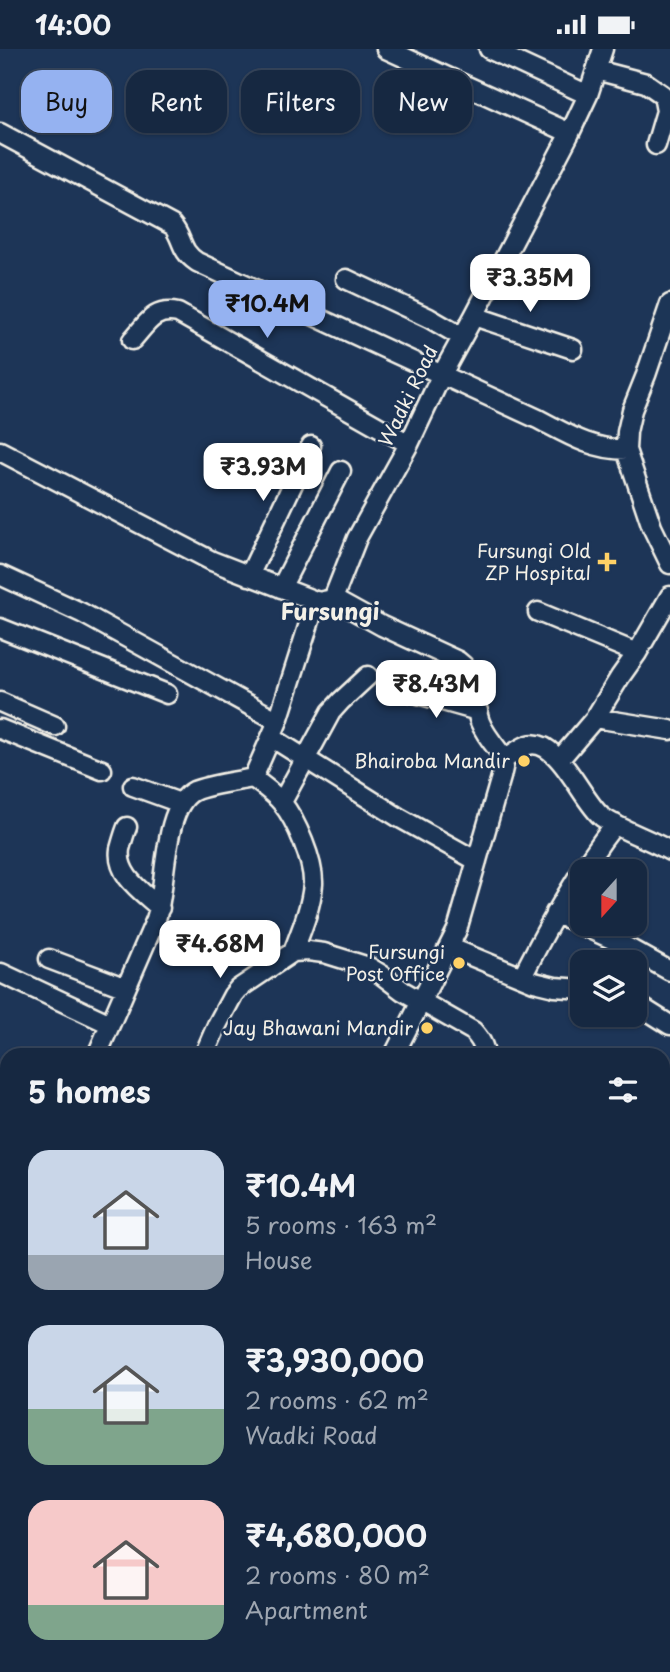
<!DOCTYPE html>
<html lang="en">
<head>
<meta charset="utf-8">
<style>
  body { margin:0; font-family:"Playpen Sans",sans-serif; background:#23344c; color:#f1f3f6; height:100vh; display:flex; flex-direction:column; font-size:26px; white-space:nowrap }
  * { box-sizing:border-box; margin:0 }
  p { font-size:23px; color:#9ea6b1 }
  .icon { flex:none; width:38px; height:38px; fill:none; stroke:currentColor; stroke-width:2; stroke-linecap:round; stroke-linejoin:round }
  .map { position:relative; flex:1; overflow:hidden }
  .details { position:absolute; left:0px; top:999px; width:670px; height:625px; display:flex; flex-direction:column; background:#162841; border-radius:21px 21px 0 0; box-shadow:0 2px 5px #0004,0 0 0 2px #35445a }
  .details>* { flex:none }
  .banner { position:absolute; left:21px; top:21px; width:628px; height:63px; display:flex; gap:14px }
  .needle { width:46px; rotate:201deg }
  .tools { position:absolute; left:570px; top:810px; display:grid; gap:14px }
  .tools a { display:grid; place-items:center; width:77px; height:77px; border-radius:14px; background:#162841; box-shadow:0 2px 5px #0004,0 0 0 2px #35445a; font-size:35px }
  .price { position:absolute; translate:-50% -60px; padding:0 16px; border-radius:14px; background:#fff; color:#222; font-size:23px; line-height:46px; filter:drop-shadow(0 2px 4px #0008) }
  .price::after { content:''; position:absolute; left:50%; top:42px; width:21px; height:16px; margin-left:-10px; background:inherit; clip-path:polygon(0 0,100% 0,50% 100%) }
  .price.selected { background:#95b2f1; color:#111 }
  ul { padding:0; list-style:none }
  li { display:flex; align-items:center; gap:21px; height:175px; padding:0 28px }
  li span { display:grid; place-items:center; flex:none; width:196px; height:140px; border-radius:21px; color:#555 }
  li>.icon { margin-inline-start:auto }
  span .icon { width:84px; height:84px; fill:#fffc; stroke-width:1 }
  li b { font-size:30px }
  h2 { display:flex; justify-content:space-between; align-items:center; height:84px; padding:0 28px; font-size:30px }
  .tag { padding:0 24px; border-radius:21px; background:#162841; box-shadow:0 2px 5px #0004,0 0 0 2px #35445a; font-size:24px; line-height:63px }
  .tag.selected { background:#95b2f1; color:#111 }
  .status { display:flex; justify-content:space-between; align-items:center; height:49px; padding:0 35px; background:#162841; direction:ltr }
  .status svg { height:19px; fill:currentColor }
  .map>svg:first-child { display:block }
  .lines { fill:none; stroke-linecap:round; stroke-linejoin:round }
  .canal { stroke:#5e6d82; stroke-width:12 }
  .minor-casing { stroke:#f4f1e8; stroke-width:23 }
  .minor { stroke:#1d3557; stroke-width:18 }
  .poi-dot { fill:#ffd166; stroke:#1d3557; stroke-width:2.5 }
  .labels { text-anchor:middle; stroke-width:5; stroke-linejoin:round; paint-order:stroke }
  .street-label { font-size:19px; fill:#f4f1e8; stroke:#1d3557 }
  .poi-label { font-size:19px; fill:#f4f1e8; stroke:#1d3557; text-anchor:end }
  .quarter-label { font-size:23px; font-weight:bold; fill:#f4f1e8; stroke:#1d3557 }
</style>
</head>
<body>
<div class="status"><b>14:00</b><svg viewBox="0 0 49 12"><path d="M0 12V9h3v3zM5 12V6h3v6zM10 12V3h3v9zM15 12V0h3v12zM26 1h20v11H26zM47 4h2v5h-2z"/></svg></div>
<div class="map">
<svg width="670" height="1623" viewBox="0 0 670 1623">
  <rect width="100%" height="100%" fill="#1d3557"/>
  <filter id="ink" filterUnits="userSpaceOnUse"><feTurbulence type="fractalNoise" baseFrequency=".0143" numOctaves="2"/><feDisplacementMap in="SourceGraphic" scale="14" xChannelSelector="R" yChannelSelector="G"/><feConvolveMatrix kernelMatrix="1 2 1 2 8 2 1 2 1" color-interpolation-filters="sRGB"/></filter>
  <g filter="url(#ink)">
    <g class="lines">
      <path class="canal" d="M0,1286L7,1291
        M519,1617L529,1623"/>
      <defs>
        <path id="minor" d="M386,0L570,84
          M489,0L588,46
          M596,21L646,34L663,46L666,62L656,96
          M0,84L172,176C184,190 179,201 197,213L538,370C569,386 590,400 626,401
          M346,230L429,269L462,288
          M670,255L646,326L632,361L627,383L626,401L652,478L670,515
          M474,267L573,300
          M132,291C147,275 153,259 178,264L409,395
          M0,402L212,512L318,553
          M0,526L82,564L278,672
          M249,527L311,397
          M281,539L341,422
          M333,550L382,577L458,612C482,630 471,649 480,673C485,686 496,698 505,710L501,728L457,881L394,1006
          M318,553L333,550L357,489L409,395L441,327L474,267L570,84L588,46L603,0
          M538,563L637,604
          M0,579L167,645
          M407,642L478,662
          M0,653L55,677
          M595,669L670,681
          M0,680L102,721
          M271,688L398,768L477,812
          M505,710C512,705 520,699 528,696C558,688 582,752 602,768C621,781 649,790 670,802
          M560,710L595,669L620,628L637,604L670,547
          M133,737L180,754
          M282,753L331,663L341,652L368,627
          M127,778C124,785 122,793 120,800C116,827 143,843 160,859
          M555,864L616,892L670,922
          M449,898L534,933L555,938L583,940
          M293,903C301,882 311,859 313,835C314,813 296,771 282,754C274,744 263,737 253,729L278,672L313,562L318,553
          M49,910L126,939
          M1,924L110,975
          M522,928C549,875 578,822 615,775
          M635,954L670,976
          M97,1006L156,870C167,838 162,758 194,742C207,736 238,732 253,729
          M204,1006L217,976L233,946L238,940L293,903L308,902L324,904L369,918L382,926L403,942L473,982C480,990 484,996 485,1006
          M663,1058L670,1056
          M2,1159L7,1154
          M663,1246L668,1279
          M0,1312L7,1303
          M663,1369L670,1373
          M0,1384L7,1374
          M663,1453L670,1438
          M0,1516L7,1517
          M663,1569L670,1573
          M464,1617L473,1623
          M578,1617L587,1623"/>
      </defs>
      <use href="#minor" class="minor-casing"/>
      <use href="#minor" class="minor"/>
    </g>
  </g>
  <g class="poi-dot">
    <path d="M603.5 502.5h7v7h7v7h-7v7h-7v-7h-7v-7h7z"/>
    <circle cx="524" cy="712" r="7"/>
    <circle cx="459" cy="914" r="7"/>
    <circle cx="427" cy="979" r="7"/>
  </g>
  <g class="labels">
    <g class="street-label">
      <text transform="translate(408 347) rotate(-64)" y="7">Wadki Road</text>
    </g>
    <g class="poi-label">
      <text x="591" y="509">Fursungi Old<tspan x="591" dy="22">ZP Hospital</tspan></text>
      <text x="510" y="719">Bhairoba Mandir</text>
      <text x="445" y="910">Fursungi<tspan x="445" dy="22">Post Office</tspan></text>
      <text x="413" y="986">Jay Bhawani Mandir</text>
    </g>
    <g class="quarter-label">
      <text x="330" y="571">Fursungi</text>
    </g>
  </g>
</svg>
<div class="tools">
<a><svg class="needle" viewBox="-14 -14 28 28"><path d="M0-13l5 13h-10z" fill="#e53935"/><path d="M0 13l5-13h-10z" fill="#9ea6b1"/></svg></a>
<a><svg class="icon" aria-label="layers" viewBox="0 0 24 24"><path d="M12 4l9 5-9 5-9-5zM3 14l9 5 9-5"/></svg></a>
</div>
<b class="price" style="left:530px;top:265px">₹3.35M</b>
<b class="price selected" style="left:267px;top:291px">₹10.4M</b>
<b class="price" style="left:263px;top:454px">₹3.93M</b>
<b class="price" style="left:436px;top:671px">₹8.43M</b>
<b class="price" style="left:220px;top:931px">₹4.68M</b>
<div class="banner">
<a class="tag selected">Buy</a>
<a class="tag">Rent</a>
<a class="tag">Filters</a>
<a class="tag">New</a>
</div>
<section class="details">
<h2>5 homes<svg class="icon" aria-label="filters" viewBox="0 0 24 24"><path d="M4 7h16M4 17h16"/><circle cx="9" cy="7" r="2"/><circle cx="15" cy="17" r="2"/></svg></h2>
<ul>
<li><span style="background:linear-gradient(#c9d6e8 75%,#9aa5b1 0)"><svg class="icon" aria-label="home" viewBox="0 0 24 24"><path d="M3 11l9-7 9 7M6 9v11h12V9"/></svg></span><div><b>₹10.4M</b><p>5 rooms · 163 m²</p><p>House</p></div></li>
<li><span style="background:linear-gradient(#c9d6e8 60%,#7fa58c 0)"><svg class="icon" aria-label="home" viewBox="0 0 24 24"><path d="M3 11l9-7 9 7M6 9v11h12V9"/></svg></span><div><b>₹3,930,000</b><p>2 rooms · 62 m²</p><p>Wadki Road</p></div></li>
<li><span style="background:linear-gradient(#f6c9c9 75%,#7fa58c 0)"><svg class="icon" aria-label="home" viewBox="0 0 24 24"><path d="M3 11l9-7 9 7M6 9v11h12V9"/></svg></span><div><b>₹4,680,000</b><p>2 rooms · 80 m²</p><p>Apartment</p></div></li>
</ul>
</section>
</div>
</body>
</html>
